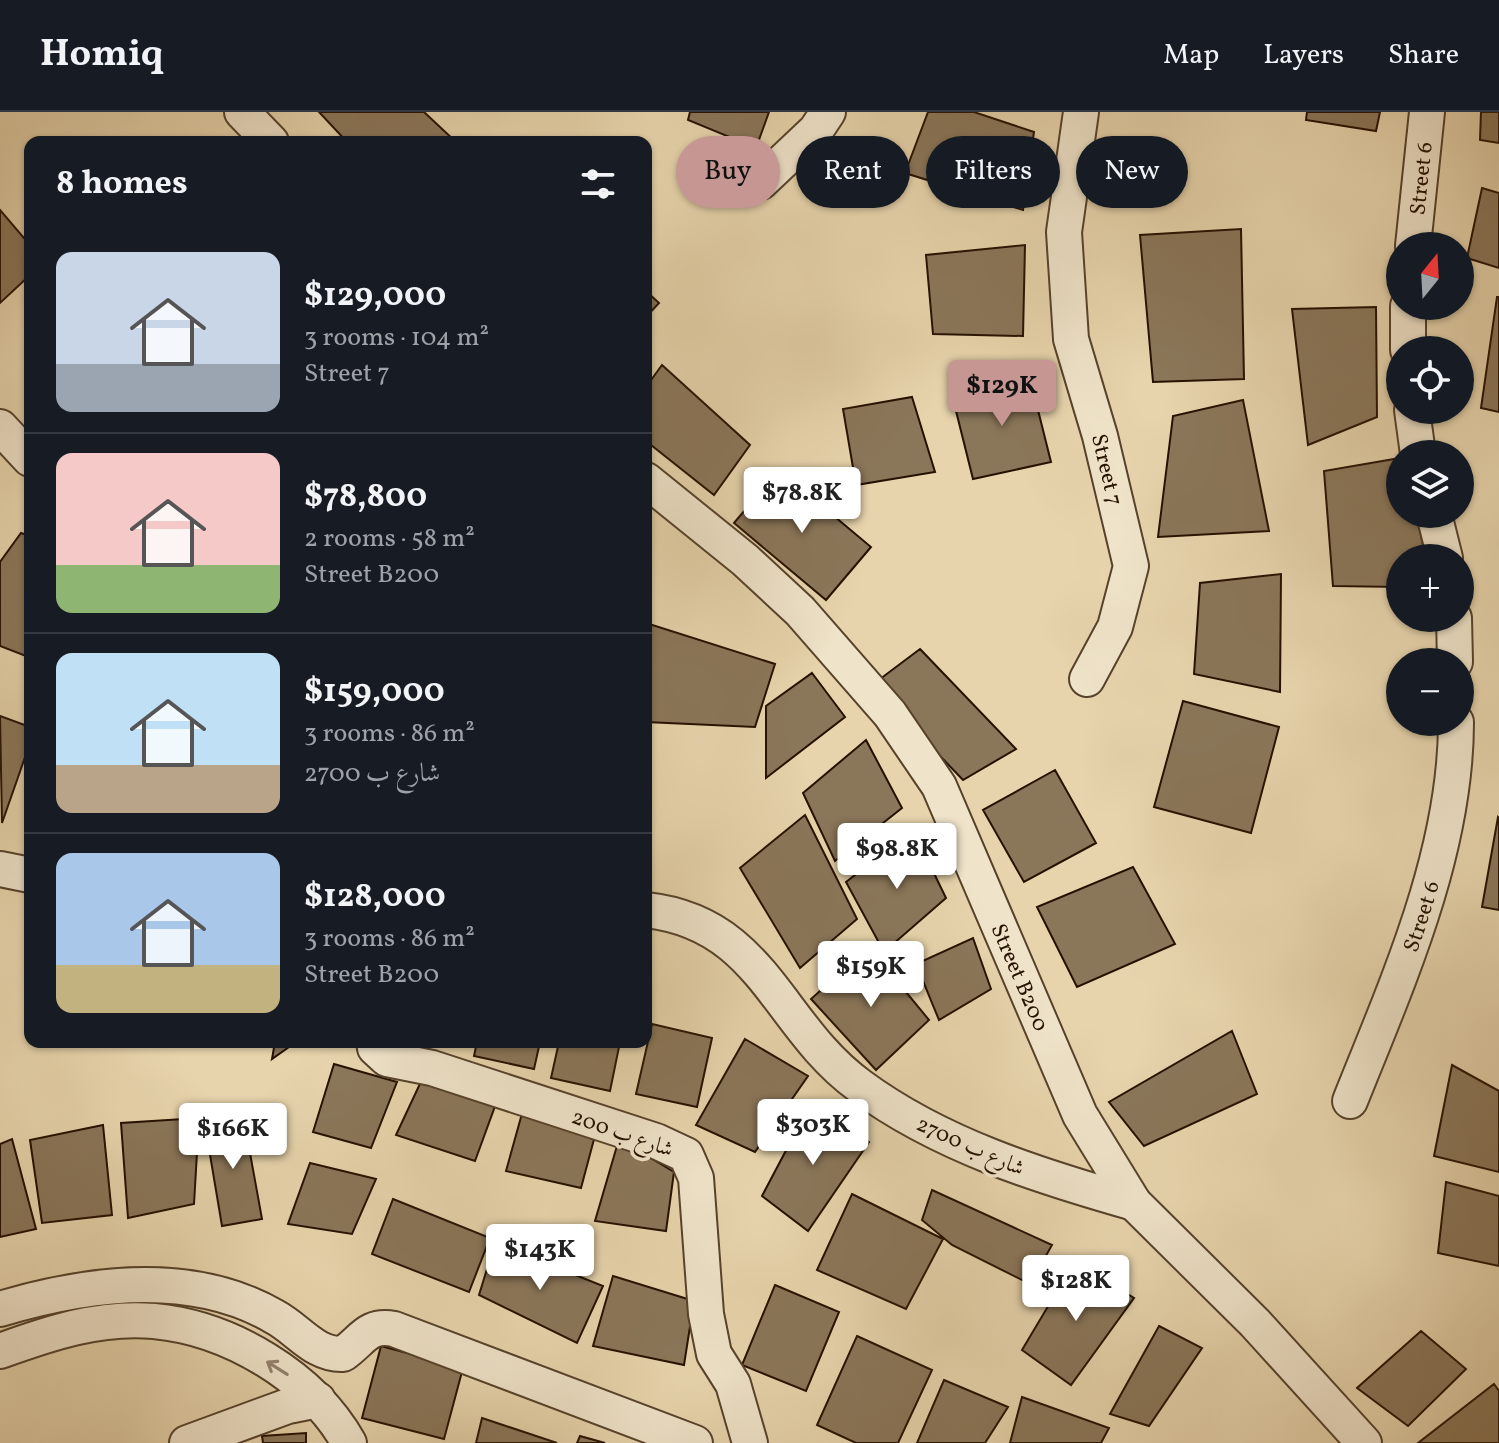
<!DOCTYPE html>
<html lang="en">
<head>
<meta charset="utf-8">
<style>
  body { margin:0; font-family:Vollkorn,Amiri,serif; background:#20242c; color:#f1f3f6; height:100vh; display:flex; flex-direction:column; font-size:30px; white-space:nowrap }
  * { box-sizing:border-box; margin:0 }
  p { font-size:26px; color:#9ea1a6 }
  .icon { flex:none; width:44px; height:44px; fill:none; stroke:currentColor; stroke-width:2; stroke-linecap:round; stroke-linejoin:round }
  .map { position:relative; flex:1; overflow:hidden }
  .side { position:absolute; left:24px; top:24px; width:628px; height:912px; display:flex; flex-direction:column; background:#171b24; border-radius:16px; box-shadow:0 2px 6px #0004 }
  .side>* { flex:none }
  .top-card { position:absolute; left:676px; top:24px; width:702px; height:72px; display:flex; gap:16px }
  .needle { width:52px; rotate:18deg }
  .buttons { position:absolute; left:1386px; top:120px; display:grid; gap:16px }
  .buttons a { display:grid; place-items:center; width:88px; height:88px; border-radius:50%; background:#171b24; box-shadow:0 2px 6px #0004; font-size:40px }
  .price { position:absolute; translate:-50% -68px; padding:0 18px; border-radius:8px; background:#fff; color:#222; font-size:26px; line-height:52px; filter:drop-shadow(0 2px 4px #0008) }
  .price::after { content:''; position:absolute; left:50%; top:48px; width:24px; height:18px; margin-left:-12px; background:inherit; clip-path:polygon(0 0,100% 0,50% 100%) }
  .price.active { background:#c59692; color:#111 }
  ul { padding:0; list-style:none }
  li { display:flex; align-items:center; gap:24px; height:200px; padding:0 32px }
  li+li { border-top:2px solid #363941 }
  li span { display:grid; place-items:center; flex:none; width:224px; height:160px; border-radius:16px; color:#555 }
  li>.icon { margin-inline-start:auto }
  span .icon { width:96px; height:96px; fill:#fffc; stroke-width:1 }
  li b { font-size:34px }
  h2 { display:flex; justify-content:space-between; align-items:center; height:96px; padding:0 32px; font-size:34px }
  .chip { padding:0 28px; border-radius:36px; background:#171b24; box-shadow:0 2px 6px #0004; font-size:28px; line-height:72px }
  .chip.active { background:#c59692; color:#111 }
  header { display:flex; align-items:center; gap:48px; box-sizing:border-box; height:112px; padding:0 40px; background:#171b24; border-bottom:2px solid #363941 }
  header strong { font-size:38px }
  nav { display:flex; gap:44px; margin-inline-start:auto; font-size:28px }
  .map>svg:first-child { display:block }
  .building { fill:#8a7659; stroke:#251100; stroke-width:2 }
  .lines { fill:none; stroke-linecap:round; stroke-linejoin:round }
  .minor-casing { stroke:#56422b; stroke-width:38 }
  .minor { stroke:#efe3c9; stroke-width:34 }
  .oneway { stroke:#94846f }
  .labels { text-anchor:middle; stroke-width:7; stroke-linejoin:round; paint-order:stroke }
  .street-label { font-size:22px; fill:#251100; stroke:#efe3c9 }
</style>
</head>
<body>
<header>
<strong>Homiq</strong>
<nav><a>Map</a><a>Layers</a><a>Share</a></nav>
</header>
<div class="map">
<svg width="1499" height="1331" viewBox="0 0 1499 1331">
  <rect width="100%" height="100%" fill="#e7d4ac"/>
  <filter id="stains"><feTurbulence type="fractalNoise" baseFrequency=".0025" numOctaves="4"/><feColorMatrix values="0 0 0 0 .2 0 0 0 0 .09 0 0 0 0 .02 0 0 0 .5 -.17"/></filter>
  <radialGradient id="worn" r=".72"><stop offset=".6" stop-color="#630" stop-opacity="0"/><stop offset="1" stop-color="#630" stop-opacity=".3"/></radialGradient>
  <path class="building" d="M319,0H424L456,30H347Z
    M690,0H769L756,36L688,8Z
    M928,0H974L1034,20L1023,98L905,61Z
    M1307,0H1380L1376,19L1306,8Z
    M1481,0H1499V31L1480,28Z
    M1482,76L1499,81V156L1467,146Z
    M0,98L30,133V163L0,191Z
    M1241,117L1244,267L1153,270L1140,123Z
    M1025,133L1023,224L933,222L926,143Z
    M646,179L659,191L646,205Z
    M1497,185H1499V300L1481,296Z
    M1376,195L1377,305L1308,333L1292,197Z
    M662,253L750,333L714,383L646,329V275Z
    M1030,266L1051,350L973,367L952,283Z
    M912,285L935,360L856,373L843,297Z
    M1243,288L1269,419L1158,425L1173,304Z
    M1400,346V402H1416L1426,446H1400V475L1333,474L1324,359Z
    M779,358L871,435L826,488L734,411Z
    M21,421L30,424V537L26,544L0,534V450Z
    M1281,462L1280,580L1194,562L1200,471Z
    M646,511L775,552L755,615L646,610Z
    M920,537L1016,637L963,668L872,573Z
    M812,561L845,605L766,666V594Z
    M1183,589L1279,615L1251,721L1154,695Z
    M0,604L30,615V631L2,711Z
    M866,628L902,696L835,749L803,681Z
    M1055,658L1096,731L1024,770L983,698Z
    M805,703L857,807L800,856L740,756Z
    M1498,705L1499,706V798L1482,795Z
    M913,718L946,786L884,840L846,770Z
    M1133,755L1175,832L1077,875L1037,795Z
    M973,826L991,877L939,908L916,852Z
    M869,835L929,908L876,958L811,887Z
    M652,912L712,926L697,995L636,982Z
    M1232,919L1257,982L1144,1034L1109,990Z
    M745,927L808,964L755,1040L696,1013Z
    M275,930H296L272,947Z
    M477,930H540L534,957L474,944Z
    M559,930H620L610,979L551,966Z
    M334,952L397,970L371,1036L313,1020Z
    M1452,953L1499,979V1060L1434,1044Z
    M425,961L498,986L475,1049L396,1023Z
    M810,993L869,1030L808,1119L762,1084Z
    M523,998L597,1016L581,1076L506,1059Z
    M199,1006L194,1092L128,1106L121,1011Z
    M204,1007L244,1008L262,1107L222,1114Z
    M103,1013L112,1103L42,1111L30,1028Z
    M12,1027L36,1117L0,1125V1032Z
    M619,1027L674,1060L666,1119L595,1109Z
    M310,1051L376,1067L352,1122L288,1112Z
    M1446,1070L1499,1084V1154L1438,1141Z
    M932,1078L1052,1133L1030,1172L952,1133L922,1108Z
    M852,1082L943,1127L906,1197L817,1158Z
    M393,1087L490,1126L469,1180L372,1142Z
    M495,1131L603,1174L577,1231L479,1183Z
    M1075,1149L1134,1186L1071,1273L1022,1238Z
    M613,1164L694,1189L684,1253L593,1234Z
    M775,1173L839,1200L806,1279L742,1253Z
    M1159,1214L1202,1236L1149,1314L1110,1302Z
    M1421,1219L1466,1257L1408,1314L1357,1276Z
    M857,1224L932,1258L898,1331H856L817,1313Z
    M381,1234L463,1256L444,1327L362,1306Z
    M944,1268L1008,1295L985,1331H917Z
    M1494,1272L1499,1279V1331H1418Z
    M1022,1285L1109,1316L1101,1331H1010Z
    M482,1306L557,1331H476Z
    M306,1321V1331H263L262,1324Z
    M580,1324L605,1331H577Z"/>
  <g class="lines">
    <defs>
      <g id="minor">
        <path d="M242,0L271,30"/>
        <path id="s1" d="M1081,0L1064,120L1071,227L1100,324L1131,454L1115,515L1087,567"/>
        <path d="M761,70L816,18L828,0"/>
        <path id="s2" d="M1413,134L1427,0"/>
        <path d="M1408,194V238"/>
        <path d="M1412,298L1418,342"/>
        <path d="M0,315L30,347"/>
        <path id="s3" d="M646,368L745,448L800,499L890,602L939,674L1080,1003L1134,1091L1255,1211L1364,1331"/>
        <path d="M1434,402L1445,446"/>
        <path d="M1454,506L1455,550"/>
        <path d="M0,757L30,763"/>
        <path d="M646,798C764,811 776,913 860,974C940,1033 1039,1064 1134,1091"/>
        <path d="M374,930L375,936L387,947L432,956L656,1029L686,1043L696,1066L706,1202L714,1242L733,1272L750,1331"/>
        <path id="s4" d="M1350,989C1398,869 1456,741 1456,610"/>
        <path d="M0,1197C87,1171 193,1157 275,1205C299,1218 314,1243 343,1242C363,1228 367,1212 394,1217L695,1331"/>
        <path d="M0,1239C50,1221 100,1204 154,1209C230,1216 312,1265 349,1331"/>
        <path d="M187,1331L288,1294L318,1288"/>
      </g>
    </defs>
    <use href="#minor" class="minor-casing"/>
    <use href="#minor" class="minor"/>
  </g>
  <defs><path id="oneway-shaft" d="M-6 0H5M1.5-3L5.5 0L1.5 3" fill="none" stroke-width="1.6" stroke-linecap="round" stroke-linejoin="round" transform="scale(2)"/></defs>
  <use class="oneway" href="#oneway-shaft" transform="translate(277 1256) rotate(-148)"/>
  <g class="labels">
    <g class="street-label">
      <text dy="8" stroke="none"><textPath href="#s2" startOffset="68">Street 6</textPath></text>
      <text dy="8" stroke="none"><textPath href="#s1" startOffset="364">Street 7</textPath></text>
      <text dy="8" stroke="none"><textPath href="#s4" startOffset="198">Street 6</textPath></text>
      <text dy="8" stroke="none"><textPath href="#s3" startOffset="634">Street B200</textPath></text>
      <text transform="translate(623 1020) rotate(19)" y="8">شارع ب 200</text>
      <text transform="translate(971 1033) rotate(24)" y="8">شارع ب 2700</text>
    </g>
  </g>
  <rect width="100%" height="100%" filter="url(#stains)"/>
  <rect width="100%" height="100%" fill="url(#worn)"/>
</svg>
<div class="buttons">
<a><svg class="needle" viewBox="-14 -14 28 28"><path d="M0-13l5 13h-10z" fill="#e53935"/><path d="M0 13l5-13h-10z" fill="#9ea1a6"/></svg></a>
<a><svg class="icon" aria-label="locate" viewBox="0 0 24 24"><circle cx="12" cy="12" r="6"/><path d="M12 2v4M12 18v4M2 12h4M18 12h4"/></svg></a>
<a><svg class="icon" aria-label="layers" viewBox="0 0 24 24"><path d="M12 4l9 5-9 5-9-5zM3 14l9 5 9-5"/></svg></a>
<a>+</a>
<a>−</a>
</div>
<b class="price active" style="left:1002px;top:316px">$129K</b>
<b class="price" style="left:802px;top:423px">$78.8K</b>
<b class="price" style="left:897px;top:779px">$98.8K</b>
<b class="price" style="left:871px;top:897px">$159K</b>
<b class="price" style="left:813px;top:1055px">$303K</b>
<b class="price" style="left:233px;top:1059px">$166K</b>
<b class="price" style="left:540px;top:1180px">$143K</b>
<b class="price" style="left:1076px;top:1211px">$128K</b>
<div class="top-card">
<a class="chip active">Buy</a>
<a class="chip">Rent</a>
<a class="chip">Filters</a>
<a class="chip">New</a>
</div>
<section class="side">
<h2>8 homes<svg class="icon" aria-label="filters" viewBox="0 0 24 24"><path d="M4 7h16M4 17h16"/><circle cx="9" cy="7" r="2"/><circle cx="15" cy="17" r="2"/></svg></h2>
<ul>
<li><span style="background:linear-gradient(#c9d6e8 70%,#9aa5b1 0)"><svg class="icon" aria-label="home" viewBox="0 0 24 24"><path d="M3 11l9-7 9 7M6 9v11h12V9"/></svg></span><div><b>$129,000</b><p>3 rooms · 104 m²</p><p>Street 7</p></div></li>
<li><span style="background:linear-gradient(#f6c9c9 70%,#8fb573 0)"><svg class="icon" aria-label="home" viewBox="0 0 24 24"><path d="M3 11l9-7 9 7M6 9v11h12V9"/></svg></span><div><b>$78,800</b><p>2 rooms · 58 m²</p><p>Street B200</p></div></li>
<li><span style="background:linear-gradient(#bfe0f5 70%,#b9a48a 0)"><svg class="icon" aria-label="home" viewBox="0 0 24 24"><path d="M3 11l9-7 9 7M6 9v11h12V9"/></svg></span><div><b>$159,000</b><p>3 rooms · 86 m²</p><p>شارع ب 2700</p></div></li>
<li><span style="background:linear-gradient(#a9c7e8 70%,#c2b280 0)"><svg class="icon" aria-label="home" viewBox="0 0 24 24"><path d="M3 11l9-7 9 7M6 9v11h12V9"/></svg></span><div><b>$128,000</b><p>3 rooms · 86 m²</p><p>Street B200</p></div></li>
</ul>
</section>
</div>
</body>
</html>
